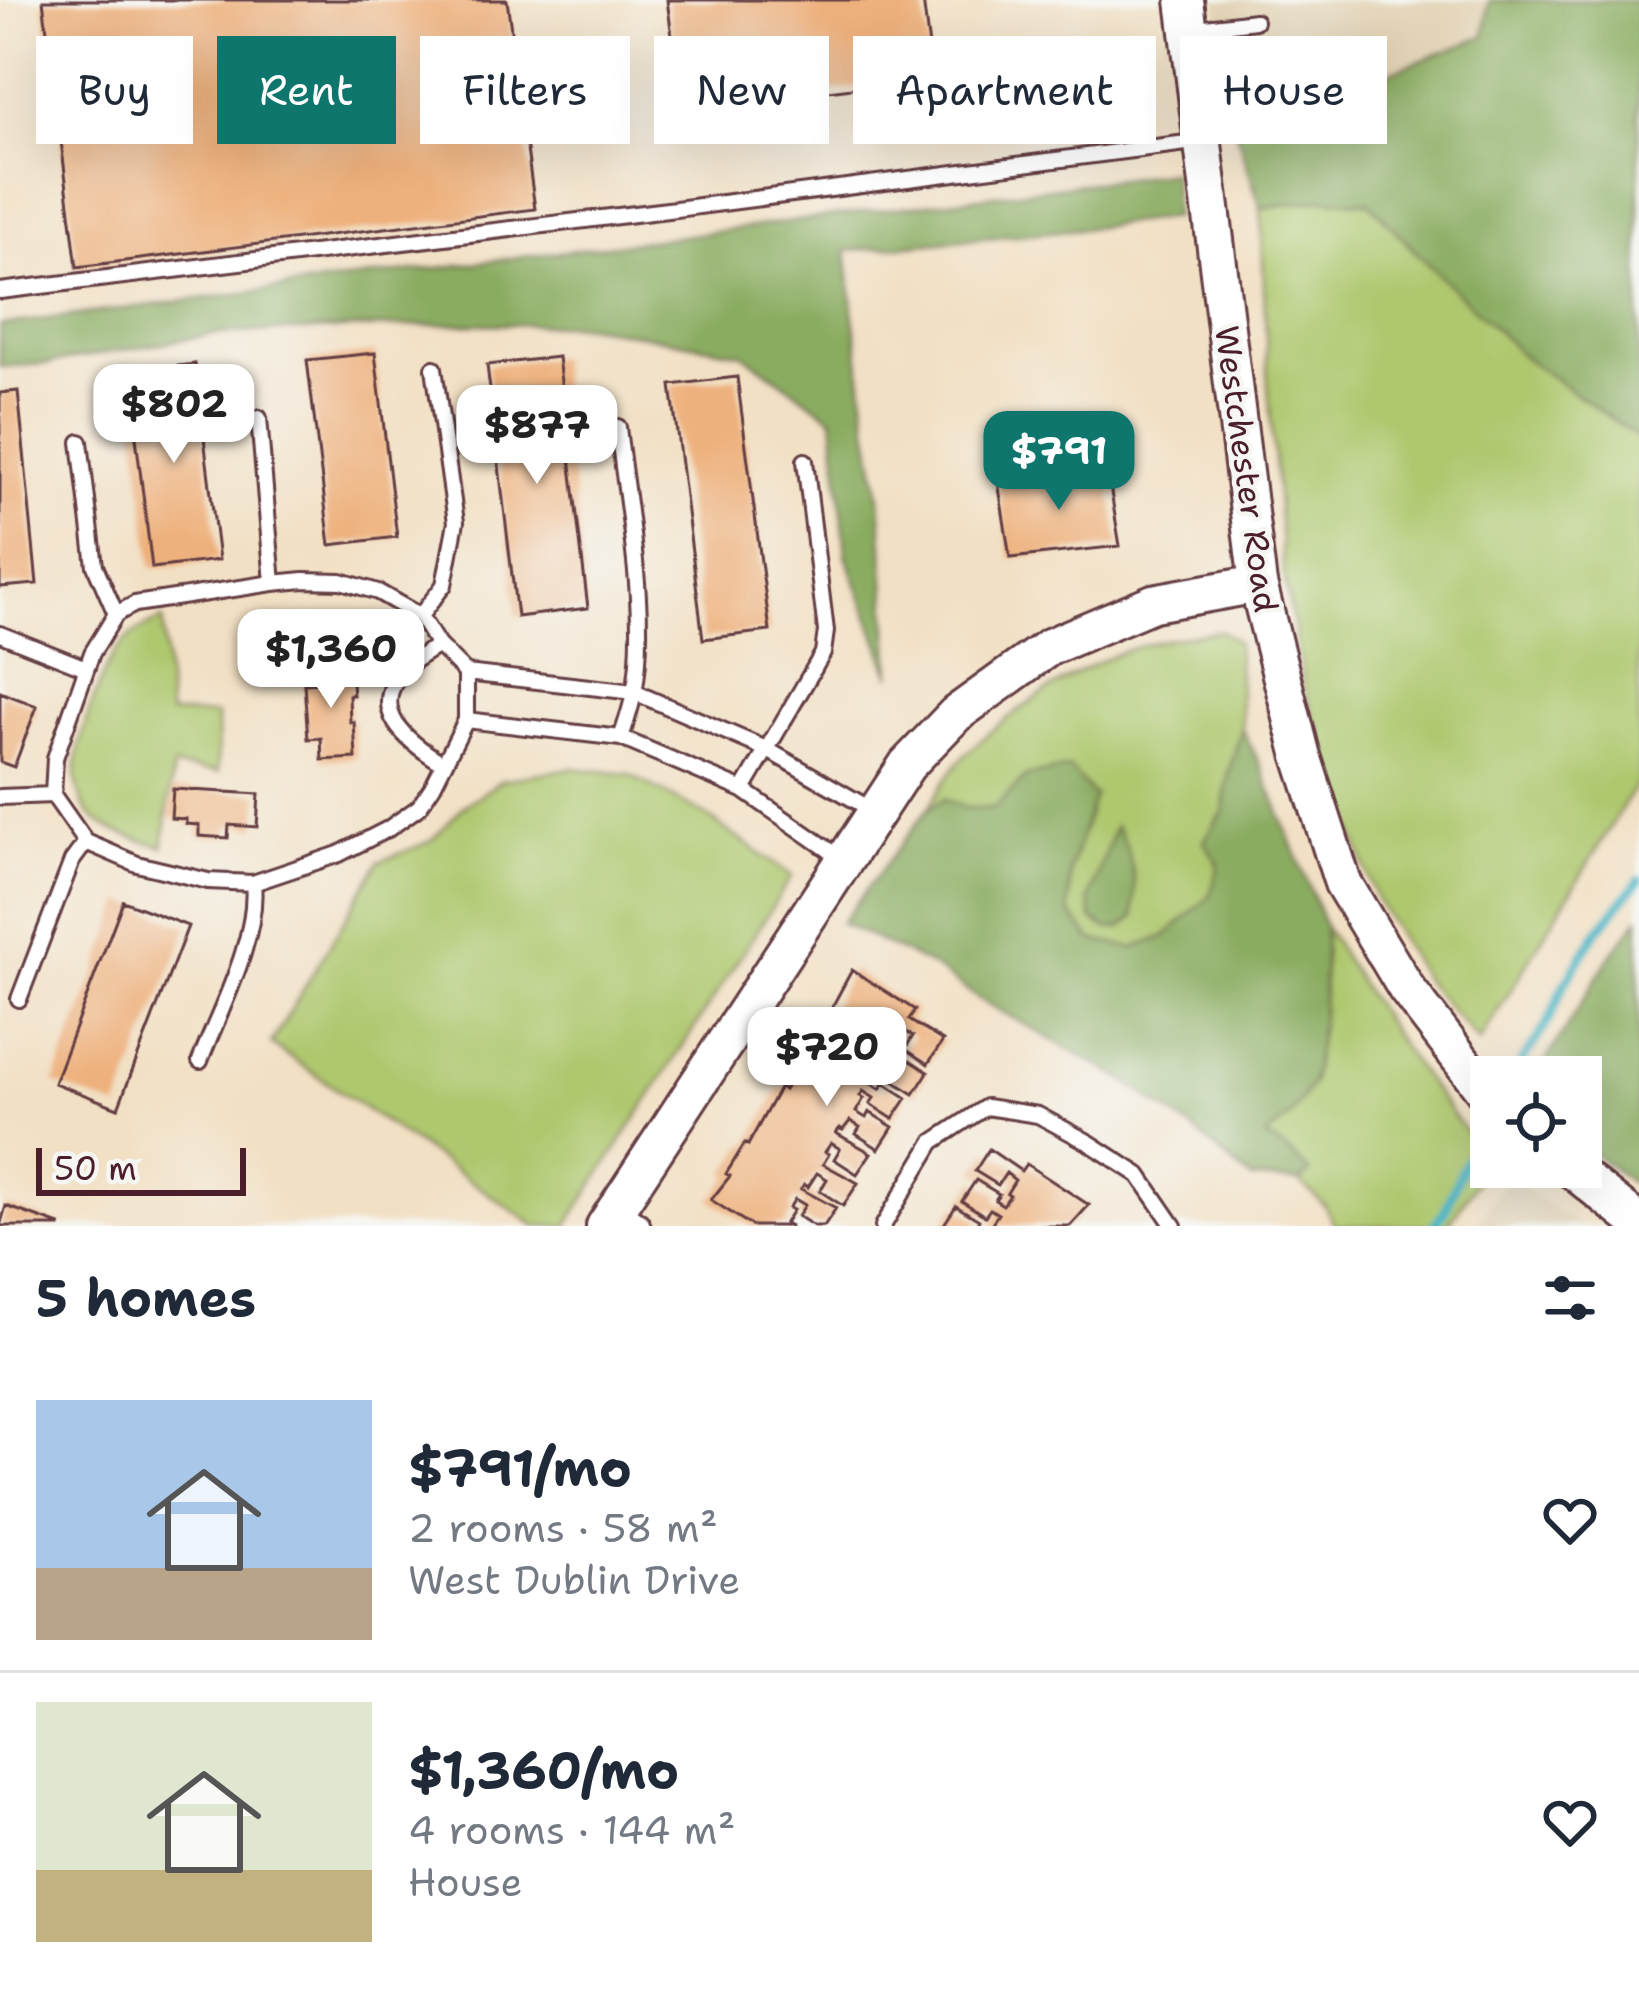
<!DOCTYPE html>
<html lang="en">
<head>
<meta charset="utf-8">
<style>
  body { margin:0; font-family:"Shantell Sans",sans-serif; background:#f2f2f3; color:#1f2937; height:100vh; display:flex; flex-direction:column; font-size:45px; white-space:nowrap }
  * { box-sizing:border-box; margin:0 }
  p { font-size:39px; color:#747a83 }
  .icon { flex:none; width:66px; height:66px; fill:none; stroke:currentColor; stroke-width:2; stroke-linecap:round; stroke-linejoin:round }
  .map { position:relative; height:1226px; overflow:hidden }
  .drawer { display:flex; flex-direction:column; background:#fff; flex:1 }
  .drawer>* { flex:none }
  .guide { position:absolute; left:36px; top:36px; width:1569px; height:108px; display:flex; gap:24px }
  .fabs { position:absolute; left:1470px; top:1056px; display:grid; gap:24px }
  .fabs a { display:grid; place-items:center; width:132px; height:132px; border-radius:0px; background:#fff; box-shadow:0 12px 48px #0002; font-size:60px }
  .scale { position:absolute; left:36px; bottom:30px; width:210px; box-sizing:border-box; padding-left:12px; border:6px solid #4a1f2b; border-top:0; font-size:33px; line-height:42px; white-space:nowrap; color:#4a1f2b; -webkit-text-stroke:9px #f6f6f2; paint-order:stroke }
  .price { position:absolute; translate:-50% -102px; padding:0 27px; border-radius:24px; background:#fff; color:#222; font-size:39px; line-height:78px; filter:drop-shadow(0 3px 6px #0008) }
  .price::after { content:''; position:absolute; left:50%; top:72px; width:36px; height:27px; margin-left:-18px; background:inherit; clip-path:polygon(0 0,100% 0,50% 100%) }
  .price.selected { background:#0f766e; color:#fff }
  ul { padding:0; list-style:none }
  li { display:flex; align-items:center; gap:36px; height:300px; padding:0 36px }
  li+li { border-top:3px solid #e0e1e3 }
  li span { display:grid; place-items:center; flex:none; width:336px; height:240px; border-radius:0px; color:#555 }
  li>.icon { margin-inline-start:auto }
  span .icon { width:144px; height:144px; fill:#fffc; stroke-width:1 }
  li b { font-size:51px }
  h2 { display:flex; justify-content:space-between; align-items:center; height:144px; padding:0 36px; font-size:51px }
  .pill { padding:0 42px; border-radius:0px; background:#fff; box-shadow:0 12px 48px #0002; font-size:42px; line-height:108px }
  .pill.selected { background:#0f766e; color:#fff }
  .map>svg:first-child { display:block }
  .built { fill:#e2d2b4 }
  .green { fill:#aec86e; stroke:#7c744c; stroke-width:3 }
  .forest { fill:#8aac61; stroke:#6a6646; stroke-width:3 }
  .lines { fill:none; stroke-linecap:round; stroke-linejoin:round }
  .stream { stroke:#45b2c2; stroke-width:9 }
  .building { fill:#eeb07c }
  .service-casing { stroke:#633c42; stroke-width:20 }
  .minor-casing { stroke:#633c42; stroke-width:33 }
  .tertiary-casing { stroke:#633c42; stroke-width:42 }
  .service { stroke:#fff; stroke-width:14 }
  .minor { stroke:#fff; stroke-width:27 }
  .tertiary { stroke:#fff; stroke-width:36 }
  .labels { text-anchor:middle; stroke-width:9; stroke-linejoin:round; paint-order:stroke }
  .street-label { font-size:33px; fill:#4a1f2b; stroke:#f6f6f2 }
</style>
</head>
<body>
<div class="map">
<svg width="1639" height="1226" viewBox="0 0 1639 1226">
  <rect width="100%" height="100%" fill="#f6f6f2"/>
  <filter id="ink" filterUnits="userSpaceOnUse"><feTurbulence type="fractalNoise" baseFrequency=".00833" numOctaves="2"/><feDisplacementMap in="SourceGraphic" scale="24" xChannelSelector="R" yChannelSelector="G"/><feConvolveMatrix kernelMatrix="1 2 1 2 8 2 1 2 1" color-interpolation-filters="sRGB"/></filter>
  <filter id="wash" filterUnits="userSpaceOnUse"><feTurbulence type="fractalNoise" baseFrequency=".004" numOctaves="4" result="noise"/><feDisplacementMap in="SourceGraphic" scale="48" xChannelSelector="R" yChannelSelector="G"/><feGaussianBlur stdDeviation="2.7" result="paint"/><feColorMatrix in="noise" values="0 0 0 0 0 0 0 0 0 0 0 0 0 0 0 0 0 1.4 0 .05"/><feComposite in="paint" operator="in"/></filter>
  <g filter="url(#wash)">
    <rect width="100%" height="100%" fill="#f2e0c4"/>
    <path class="built" d="M1217,0H1489L1485,37L1375,78L1313,84L1258,96L1233,122Z
      M1507,1176L1579,1226H1477Z"/>
    <path class="green" d="M1319,199L1369,202L1412,248L1589,401L1639,438V780L1479,1042L1425,981L1375,897L1304,687L1283,569L1268,386L1261,208Z
      M163,619L169,714L217,715L218,772L173,767L163,847C140,839 102,832 87,811C82,803 76,785 76,775C75,745 102,665 123,643C134,632 148,625 163,619Z
      M1221,631L1237,642L1242,729L1229,771L1224,811L1205,840L1219,865L1211,896L1164,937L1134,948L1092,940L1069,912L1070,870L1094,796L1027,776L994,808L965,809L944,800L927,810C937,795 946,776 958,763C991,725 1065,676 1112,656C1145,642 1185,635 1221,631Z
      M571,768L628,774L702,813L792,876L567,1226H536L271,1044L379,862L431,841L464,806L502,780Z
      M1325,927C1374,1009 1428,1088 1490,1161L1447,1226H1335L1325,1206L1300,1182L1309,1173L1265,1137L1291,1115L1312,1082L1322,1016Z"/>
    <path class="forest" d="M1489,0H1639V438L1525,358L1412,248L1369,202L1319,199L1261,208L1233,122L1258,96L1313,84L1375,78L1484,37Z
      M1172,172L1174,217L1091,228L846,251L866,414L880,498L891,676L846,555L833,418L742,353L587,325L456,324L214,334L46,364L0,367V325Z
      M1242,729L1261,766L1325,927L1322,1016L1312,1083L1291,1115L1266,1137L1290,1153L1310,1172L1300,1182L1251,1179L1190,1127L1124,1080L981,1000L932,966L841,923L927,810L944,799L965,808H994L1027,776L1069,768L1094,796L1070,870L1069,912L1092,940L1134,948L1164,937L1210,896L1219,865L1204,841L1224,811L1229,771Z
      M1115,826C1134,853 1136,885 1134,917L1121,928L1107,929L1092,919L1089,899Z
      M1639,918V1189L1591,1152L1581,1140V1077H1539L1538,1074L1608,959Z"/>
    <g class="lines">
      <path class="stream" d="M1512,1077L1549,1021L1565,983L1594,936L1639,880
        M1433,1226L1445,1211L1461,1169L1491,1113"/>
    </g>
    <g id="blocks">
      <path class="building" d="M43,0H507L535,209L77,267Z
        M667,0H923L933,78L682,109Z
        M375,353L397,537L330,545L307,360Z
        M558,357L588,608L517,617L487,365Z
        M195,364L219,560L152,568L128,372Z
        M737,377L770,631L703,639L671,385Z
        M18,391L37,584L0,587V393Z
        M1107,468L1120,546L1010,558L998,481Z
        M350,661L353,695H349L350,722H354L356,758L322,760L321,738L308,739L304,684L318,683L316,663Z
        M0,692L37,706L14,767L0,762Z
        M173,789L259,794L257,827L229,825L228,838L199,836V825L186,824V819L171,818Z
        M123,901L188,926L118,1108L54,1083Z
        M852,970L915,1010L909,1020L943,1041L928,1064L905,1049L913,1036L902,1030L895,1040L899,1043L891,1056L901,1062L905,1057L928,1072L914,1094L890,1079L895,1071L885,1065L880,1074L876,1071L869,1082L880,1089L884,1083L907,1098L893,1119L870,1104L874,1098L863,1091L860,1096L864,1098L856,1112L866,1118L869,1112L893,1127L879,1149L856,1134L860,1127L850,1121L843,1130L840,1128L836,1133L871,1153L857,1174L834,1159L840,1149L831,1143L825,1152L829,1154L823,1164L858,1183L843,1206L820,1191L827,1179L817,1173L808,1187L804,1184L801,1189L836,1208L824,1226H814L798,1216L805,1205L795,1199L789,1208L793,1210L785,1223L791,1226H752L711,1200L730,1176L726,1174L745,1143L748,1145L780,1087L784,1090L801,1063L795,1060L806,1043L809,1044L817,1031L820,1033L835,1009L832,1007Z
        M989,1149L1021,1171L1026,1164L1089,1205L1070,1226H990L998,1214L990,1209L985,1216L962,1201L976,1180L999,1194L995,1200L1003,1205L1010,1195L1007,1193L1015,1180L1006,1173L998,1185L975,1171Z
        M6,1206L60,1225V1226H0Z
        M956,1206L979,1220L976,1226H943Z"/>
    </g>
  </g>
  <g filter="url(#ink)">
    <use href="#blocks" fill-opacity="0" stroke="#633c42" stroke-width="3"/>
    <g class="lines">
      <defs>
        <path id="service" d="M1189,29L1255,21
          M0,291L676,209L1202,141
          M259,418L273,583
          M618,427C627,508 649,614 634,693C631,708 626,723 621,738
          M80,442L95,566L116,614
          M420,616L444,585L456,522L434,368
          M0,634L86,668
          M438,645C428,652 415,659 406,667C365,710 407,742 444,764
          M466,673L634,692L766,749L872,810
          M466,720L621,738L743,790L842,859
          M743,790L823,653L826,631L805,461
          M0,797L53,795
          M19,999L72,861L86,842L53,795L55,758L92,653L116,614L135,604L273,583L304,580L341,581L378,592L420,616L438,645L466,673V720L433,786L419,807L388,829L339,854L253,883L208,881L137,864L86,842
          M200,1061C220,1010 259,937 253,883
          M883,1226L933,1142L986,1107L1038,1115L1088,1142L1139,1175L1174,1226"/>
        <path id="minor" d="M614,1212L636,1226"/>
        <path id="tertiary" d="M1185,0L1258,584L1301,753L1343,883L1406,988L1491,1099
          M1569,1167L1639,1223
          M605,1226L907,765L956,714L1049,647L1153,603L1258,584"/>
      </defs>
      <use href="#service" class="service-casing"/>
      <use href="#minor" class="minor-casing"/>
      <use href="#tertiary" class="tertiary-casing"/>
      <use href="#service" class="service"/>
      <use href="#minor" class="minor"/>
      <use href="#tertiary" class="tertiary"/>
    </g>
  </g>
  <g class="labels">
    <g class="street-label">
      <text transform="translate(1247 469) rotate(82)" y="12">Westchester Road</text>
    </g>
  </g>
</svg>
<div class="fabs">
<a><svg class="icon" aria-label="locate" viewBox="0 0 24 24"><circle cx="12" cy="12" r="6"/><path d="M12 2v4M12 18v4M2 12h4M18 12h4"/></svg></a>
</div>
<div class="scale">50 m</div>
<b class="price" style="left:174px;top:466px">$802</b>
<b class="price" style="left:537px;top:487px">$877</b>
<b class="price selected" style="left:1059px;top:513px">$791</b>
<b class="price" style="left:331px;top:711px">$1,360</b>
<b class="price" style="left:827px;top:1109px">$720</b>
<div class="guide">
<a class="pill">Buy</a>
<a class="pill selected">Rent</a>
<a class="pill">Filters</a>
<a class="pill">New</a>
<a class="pill">Apartment</a>
<a class="pill">House</a>
</div>
</div>
<section class="drawer">
<h2>5 homes<svg class="icon" aria-label="filters" viewBox="0 0 24 24"><path d="M4 7h16M4 17h16"/><circle cx="9" cy="7" r="2"/><circle cx="15" cy="17" r="2"/></svg></h2>
<ul>
<li><span style="background:linear-gradient(#a9c7e8 70%,#b9a48a 0)"><svg class="icon" aria-label="home" viewBox="0 0 24 24"><path d="M3 11l9-7 9 7M6 9v11h12V9"/></svg></span><div><b>$791/mo</b><p>2 rooms · 58 m²</p><p>West Dublin Drive</p></div><svg class="icon" aria-label="heart" viewBox="0 0 24 24"><path d="M12 20l-8-8c-3-5 5-10 8-4 3-6 11-1 8 4z"/></svg></li>
<li><span style="background:linear-gradient(#dfe7d0 70%,#c2b280 0)"><svg class="icon" aria-label="home" viewBox="0 0 24 24"><path d="M3 11l9-7 9 7M6 9v11h12V9"/></svg></span><div><b>$1,360/mo</b><p>4 rooms · 144 m²</p><p>House</p></div><svg class="icon" aria-label="heart" viewBox="0 0 24 24"><path d="M12 20l-8-8c-3-5 5-10 8-4 3-6 11-1 8 4z"/></svg></li>
</ul>
</section>
</body>
</html>
